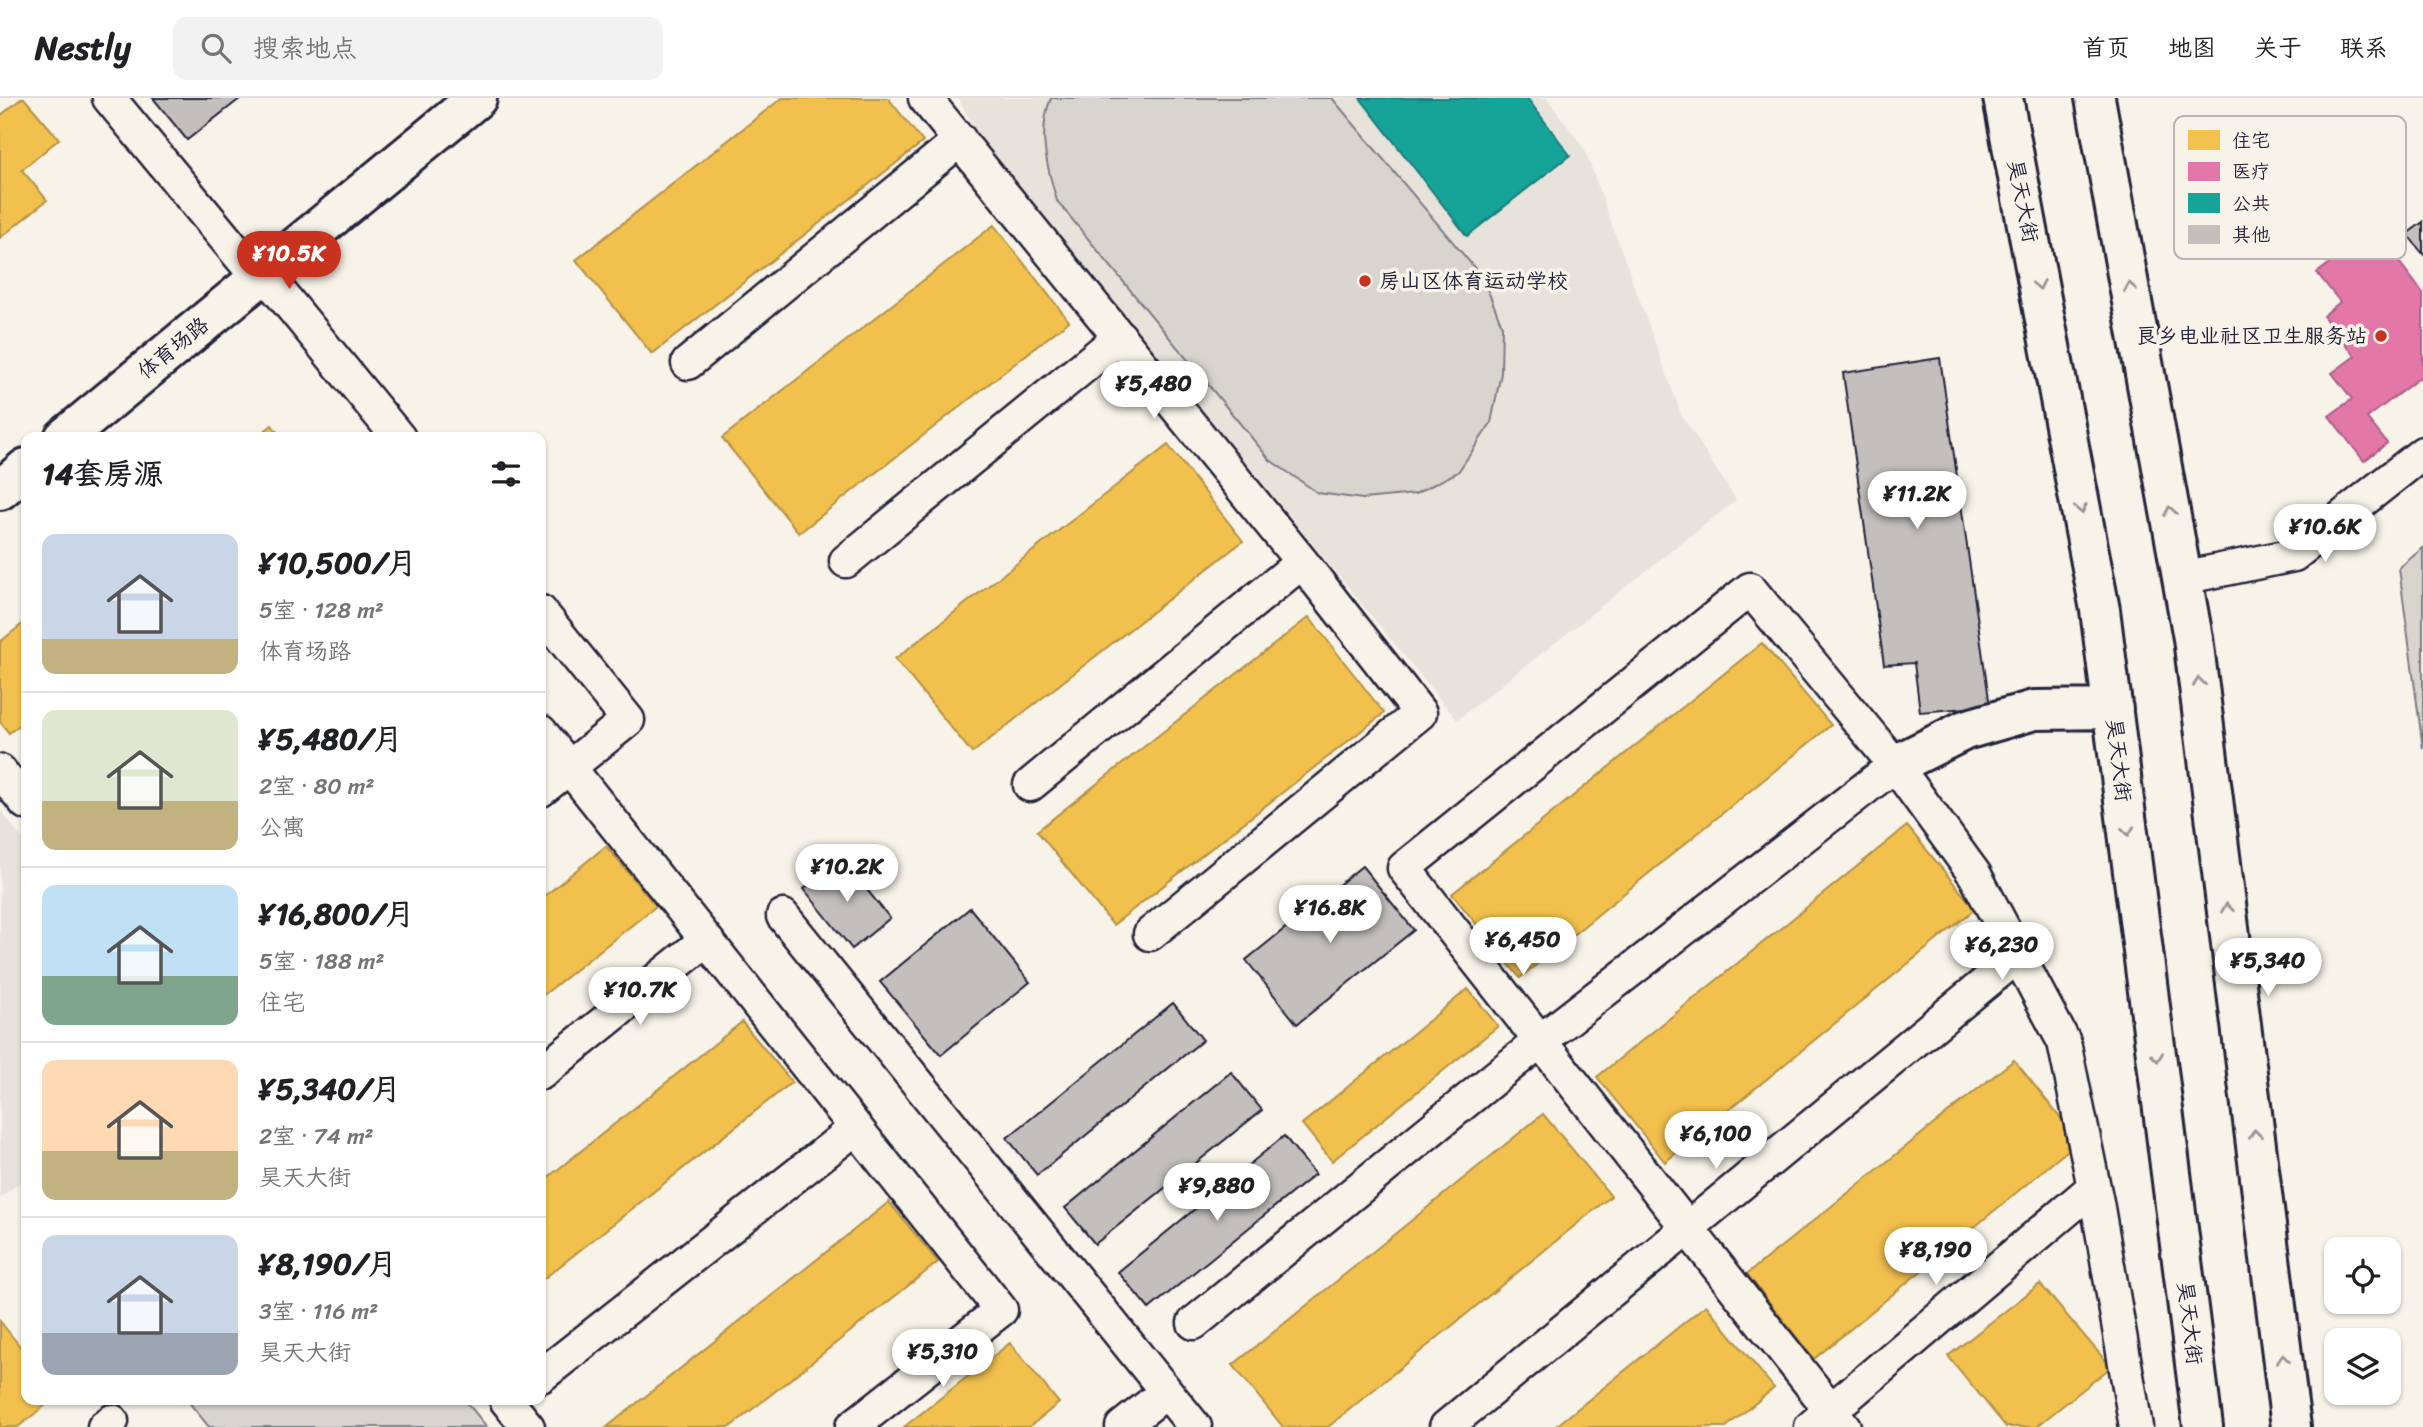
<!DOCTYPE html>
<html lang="zh">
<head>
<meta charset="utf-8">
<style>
  body { margin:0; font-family:Sriracha,"LXGW WenKai TC",sans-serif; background:#f2f2f2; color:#202124; height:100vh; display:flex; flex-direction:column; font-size:26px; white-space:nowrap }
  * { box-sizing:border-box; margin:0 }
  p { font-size:23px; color:#757577 }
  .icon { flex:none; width:38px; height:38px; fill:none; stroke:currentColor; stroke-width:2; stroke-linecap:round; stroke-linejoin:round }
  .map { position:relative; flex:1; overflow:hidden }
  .details { position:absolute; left:21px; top:334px; width:525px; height:973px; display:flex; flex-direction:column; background:#fff; border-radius:14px; box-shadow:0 2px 5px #0004 }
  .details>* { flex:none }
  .buttons { position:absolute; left:2324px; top:1139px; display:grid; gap:14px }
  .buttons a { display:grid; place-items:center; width:77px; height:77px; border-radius:14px; background:#fff; box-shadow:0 2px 5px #0004; font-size:35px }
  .price { position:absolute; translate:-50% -60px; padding:0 16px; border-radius:24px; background:#fff; color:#222; font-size:23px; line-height:46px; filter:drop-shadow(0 2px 4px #0008) }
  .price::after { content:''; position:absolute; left:50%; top:42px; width:21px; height:16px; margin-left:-10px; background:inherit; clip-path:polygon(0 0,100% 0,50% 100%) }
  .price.active { background:#c8321e; color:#fff }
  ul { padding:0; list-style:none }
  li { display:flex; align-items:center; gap:21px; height:175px; padding:0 21px }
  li+li { border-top:2px solid #e0e0e0 }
  li span { display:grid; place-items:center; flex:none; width:196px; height:140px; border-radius:14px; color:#555 }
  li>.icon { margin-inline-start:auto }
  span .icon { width:84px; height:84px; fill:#fffc; stroke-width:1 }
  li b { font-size:30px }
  h2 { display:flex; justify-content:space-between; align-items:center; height:84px; padding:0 21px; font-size:30px }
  header { display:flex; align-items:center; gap:42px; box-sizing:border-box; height:98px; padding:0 35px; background:#fff; border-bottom:2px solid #e0e0e0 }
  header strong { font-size:33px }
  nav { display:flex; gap:38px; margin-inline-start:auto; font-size:24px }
  .search { width:490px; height:63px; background:#f2f2f2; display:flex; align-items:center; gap:18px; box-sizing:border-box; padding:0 24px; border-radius:14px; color:#757577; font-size:26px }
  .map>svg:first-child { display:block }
  .built { fill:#e7e3db }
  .green { fill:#d8d5cf; stroke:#7d7c85; stroke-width:2 }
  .homes { fill:#f2c14e; stroke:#b49148; stroke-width:2 }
  .health { fill:#e377a8; stroke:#a95e87; stroke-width:2 }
  .public { fill:#17a398; stroke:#1a7c7c; stroke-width:2 }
  .building { fill:#c2bfbd; stroke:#22223b; stroke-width:2 }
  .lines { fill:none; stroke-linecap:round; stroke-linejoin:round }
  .street-casing { stroke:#22223b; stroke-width:37 }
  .secondary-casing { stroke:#22223b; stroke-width:44 }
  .street { stroke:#f7f3e8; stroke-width:32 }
  .secondary { stroke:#f7f3e8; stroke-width:38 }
  .oneway { stroke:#97959a }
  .poi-dot { fill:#c8321e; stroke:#f7f3e8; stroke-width:2.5 }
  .labels { text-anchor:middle; stroke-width:7; stroke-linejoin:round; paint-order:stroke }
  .street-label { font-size:21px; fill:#22223b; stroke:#f7f3e8 }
  .poi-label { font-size:21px; fill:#22223b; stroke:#f7f3e8; text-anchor:start }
  .key { fill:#f7f3e8; stroke:#b7b4b4; stroke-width:2 }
  .key-label { font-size:19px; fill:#22223b }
</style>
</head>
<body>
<header>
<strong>Nestly</strong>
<div class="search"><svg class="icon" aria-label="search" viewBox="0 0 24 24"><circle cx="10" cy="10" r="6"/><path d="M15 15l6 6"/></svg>搜索地点</div>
<nav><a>首页</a><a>地图</a><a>关于</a><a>联系</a></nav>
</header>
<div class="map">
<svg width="2423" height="1329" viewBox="0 0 2423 1329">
  <rect width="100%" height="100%" fill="#f7f3e8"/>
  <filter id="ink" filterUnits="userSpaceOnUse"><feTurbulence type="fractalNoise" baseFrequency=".0143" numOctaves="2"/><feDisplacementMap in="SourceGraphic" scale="14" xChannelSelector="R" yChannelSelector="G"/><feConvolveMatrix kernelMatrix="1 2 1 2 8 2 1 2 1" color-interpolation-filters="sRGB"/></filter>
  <g filter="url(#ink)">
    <path class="built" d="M958,0H1547L1584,50L1681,316L1736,402L1457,622L980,41Z
      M0,712L26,745V1080L0,1100Z"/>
    <path class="green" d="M1051,0H1332L1483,180L1502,228L1501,275L1491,325L1458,374L1415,396L1363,401L1318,395L1270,362L1057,103C1047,69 1037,34 1051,0Z
      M2423,450V651L2399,470Z
      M187,1302H465L487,1329H209Z"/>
    <path class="homes" d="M22,0H24L59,41L22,72L47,102L0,140V18Z
      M782,0H888L923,44L652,256L576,162Z
      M994,127L1069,223L799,435L722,340Z
      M272,327L282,340H256Z
      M1168,347L1243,443L972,655L895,561Z
      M1309,519L1384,615L1113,827L1037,733Z
      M26,523V622L9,635L0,624V544Z
      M1762,545L1831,627L1520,880L1452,796Z
      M1907,728L1975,811L1665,1064L1597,979Z
      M606,748L656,808L541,899V801Z
      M1468,891L1498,928L1332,1063L1302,1026Z
      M742,924L792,984L541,1183V1085Z
      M2014,962L2079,1043L1814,1261L1747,1176Z
      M1543,1016L1611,1098L1328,1329H1283L1233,1267Z
      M889,1104L938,1164L730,1329H607Z
      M2040,1186L2111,1269L2036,1329H2006L1948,1258Z
      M1706,1207L1774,1290L1726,1329H1555Z
      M0,1223L26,1256V1302H52L18,1329H0Z
      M1010,1245L1059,1305L1029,1329H904Z"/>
    <path class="health" d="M2374,131L2423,195V277L2367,320L2387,345L2364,363L2329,318L2352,301L2332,275L2355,258L2323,218L2340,204L2317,175Z"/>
    <path class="public" d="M1360,0H1527L1570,57L1467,138Z"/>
    <path class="building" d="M153,0H241L187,42Z
      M2423,124V156L2407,136Z
      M1940,260L1990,608L1920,614L1914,565L1884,567L1843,275Z
      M842,761L890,820L852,851L804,791Z
      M1362,768L1414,832L1297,926L1246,862Z
      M970,810L1030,884L941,957L880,884Z
      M1173,905L1203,942L1037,1077L1007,1040Z
      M1231,974L1262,1012L1095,1146L1065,1110Z
      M1284,1038L1315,1076L1149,1211L1118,1174Z"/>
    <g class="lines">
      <defs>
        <path id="street" d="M109,0L258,180
          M925,0L1302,464L1420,615L1150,836
          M264,175L399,340
          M688,265L960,42
          M846,463L1120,239
          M2182,480L2294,457L2423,355
          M541,514L628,622L541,692
          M541,634L1001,1212L852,1329
          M0,673L26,705
          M1030,687L1302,464
          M783,818L1195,1329
          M541,975L706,842
          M1194,1225L1540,943L1895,667
          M541,1278L856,1030
          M506,1302L528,1329
          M104,1329L112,1323
          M1122,1329L1166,1294
          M1446,1329L2018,858
          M1811,1329L2094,1089
          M1844,1329L1404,770L1750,491L1895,667L1975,777L2064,944L2097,1104L2136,1329"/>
        <path id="secondary" d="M2003,0L2100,512L2203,1329
          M2095,0L2193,540L2291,1329
          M64,340L477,0
          M0,392L26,370
          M1895,667L1965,632L2034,612L2113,611"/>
      </defs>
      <use href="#street" class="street-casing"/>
      <use href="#secondary" class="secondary-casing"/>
      <use href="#street" class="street"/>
      <use href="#secondary" class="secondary"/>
    </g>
    <defs><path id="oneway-chevron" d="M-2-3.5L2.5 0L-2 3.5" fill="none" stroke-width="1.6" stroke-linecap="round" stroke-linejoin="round" transform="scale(1.75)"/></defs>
    <g class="oneway">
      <use href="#oneway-chevron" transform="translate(2039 187) rotate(79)"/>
      <use href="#oneway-chevron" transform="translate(2130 189) rotate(-100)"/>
      <use href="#oneway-chevron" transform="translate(2081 411) rotate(79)"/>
      <use href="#oneway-chevron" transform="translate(2170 413) rotate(-100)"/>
      <use href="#oneway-chevron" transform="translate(2199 584) rotate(-97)"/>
      <use href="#oneway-chevron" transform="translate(2128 733) rotate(83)"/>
      <use href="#oneway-chevron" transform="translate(2227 810) rotate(-97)"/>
      <use href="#oneway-chevron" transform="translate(2157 959) rotate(83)"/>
      <use href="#oneway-chevron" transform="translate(2255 1036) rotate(-97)"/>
      <use href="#oneway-chevron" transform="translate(2283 1261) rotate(-97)"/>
    </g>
  </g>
  <g class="poi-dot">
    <circle cx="1365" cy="183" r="7"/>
    <circle cx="2381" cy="238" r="7"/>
  </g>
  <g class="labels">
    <g class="street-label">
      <text transform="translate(2023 103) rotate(79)" y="7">昊天大街</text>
      <text transform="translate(173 250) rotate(-39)" y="7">体育场路</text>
      <text transform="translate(2119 662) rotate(83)" y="7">昊天大街</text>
      <text transform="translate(2190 1225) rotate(83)" y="7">昊天大街</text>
    </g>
    <g class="poi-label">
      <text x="1379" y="190">房山区体育运动学校</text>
      <text x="2367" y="245" text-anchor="end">良乡电业社区卫生服务站</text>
    </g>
  </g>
  <rect x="2174" y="18" width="232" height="143" rx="10" class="key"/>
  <rect x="2188" y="32" width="32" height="20" fill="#f2c14e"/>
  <rect x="2188" y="64" width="32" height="19" fill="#e377a8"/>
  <rect x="2188" y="95" width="32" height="20" fill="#17a398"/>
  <rect x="2188" y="127" width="32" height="19" fill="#c2bfbd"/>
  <g class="key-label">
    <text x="2232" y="49">住宅</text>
    <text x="2232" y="80">医疗</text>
    <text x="2232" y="112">公共</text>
    <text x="2232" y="143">其他</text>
  </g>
</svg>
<div class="buttons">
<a><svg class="icon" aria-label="locate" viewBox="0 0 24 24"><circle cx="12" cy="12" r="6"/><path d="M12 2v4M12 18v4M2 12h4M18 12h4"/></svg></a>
<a><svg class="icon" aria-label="layers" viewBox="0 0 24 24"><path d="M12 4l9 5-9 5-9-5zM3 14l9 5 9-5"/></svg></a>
</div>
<b class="price active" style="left:289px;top:193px">¥10.5K</b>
<b class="price" style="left:1154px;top:323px">¥5,480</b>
<b class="price" style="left:1917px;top:433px">¥11.2K</b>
<b class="price" style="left:2325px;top:466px">¥10.6K</b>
<b class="price" style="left:847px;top:806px">¥10.2K</b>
<b class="price" style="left:1330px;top:847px">¥16.8K</b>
<b class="price" style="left:1523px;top:879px">¥6,450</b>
<b class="price" style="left:2002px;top:884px">¥6,230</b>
<b class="price" style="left:2268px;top:900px">¥5,340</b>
<b class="price" style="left:640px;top:929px">¥10.7K</b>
<b class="price" style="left:1716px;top:1073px">¥6,100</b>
<b class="price" style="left:1217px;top:1125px">¥9,880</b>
<b class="price" style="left:1936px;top:1189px">¥8,190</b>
<b class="price" style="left:943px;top:1291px">¥5,310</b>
<section class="details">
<h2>14套房源<svg class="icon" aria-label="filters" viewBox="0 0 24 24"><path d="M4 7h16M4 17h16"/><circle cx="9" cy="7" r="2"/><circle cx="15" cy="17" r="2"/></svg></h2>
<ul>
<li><span style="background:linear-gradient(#c9d6e8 75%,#c2b280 0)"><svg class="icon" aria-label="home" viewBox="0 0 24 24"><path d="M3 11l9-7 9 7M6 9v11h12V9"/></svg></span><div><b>¥10,500/月</b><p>5室 · 128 m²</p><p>体育场路</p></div></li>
<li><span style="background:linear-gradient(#dfe7d0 65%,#c2b280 0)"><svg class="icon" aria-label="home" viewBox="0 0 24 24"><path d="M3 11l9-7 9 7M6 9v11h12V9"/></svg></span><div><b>¥5,480/月</b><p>2室 · 80 m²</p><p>公寓</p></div></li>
<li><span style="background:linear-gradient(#bfe0f5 65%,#7fa58c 0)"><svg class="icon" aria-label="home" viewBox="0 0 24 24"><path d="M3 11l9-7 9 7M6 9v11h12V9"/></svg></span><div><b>¥16,800/月</b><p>5室 · 188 m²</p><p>住宅</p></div></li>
<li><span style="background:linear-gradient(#ffd9b3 65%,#c2b280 0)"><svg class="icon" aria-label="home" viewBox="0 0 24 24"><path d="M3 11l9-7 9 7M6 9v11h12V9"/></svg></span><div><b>¥5,340/月</b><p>2室 · 74 m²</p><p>昊天大街</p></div></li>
<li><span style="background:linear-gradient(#c9d6e8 70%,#9aa5b1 0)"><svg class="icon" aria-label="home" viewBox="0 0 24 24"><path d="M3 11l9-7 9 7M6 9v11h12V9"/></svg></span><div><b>¥8,190/月</b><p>3室 · 116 m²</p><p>昊天大街</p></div></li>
</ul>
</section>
</div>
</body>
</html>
